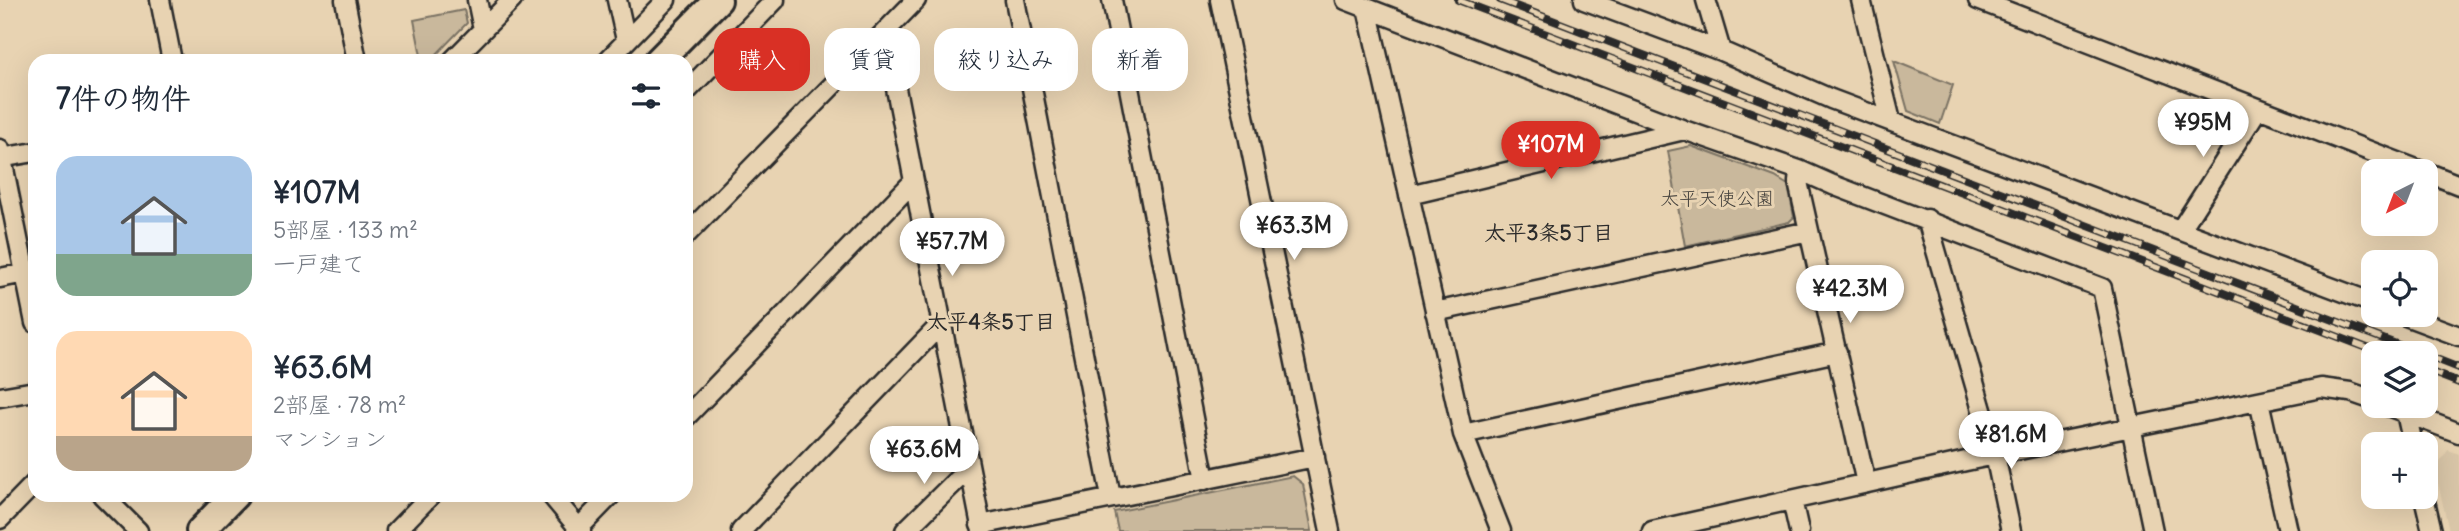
<!DOCTYPE html>
<html lang="ja">
<head>
<meta charset="utf-8">
<style>
  body { margin:0; font-family:Delius,"Klee One",sans-serif; background:#f6f6f7; color:#1f2937; height:100vh; display:flex; flex-direction:column; font-size:26px; white-space:nowrap }
  * { box-sizing:border-box; margin:0 }
  p { font-size:23px; color:#747a83 }
  .icon { flex:none; width:38px; height:38px; fill:none; stroke:currentColor; stroke-width:2; stroke-linecap:round; stroke-linejoin:round }
  .map { position:relative; flex:1; overflow:hidden }
  .details { position:absolute; left:28px; top:54px; width:665px; height:448px; display:flex; flex-direction:column; background:#fff; border-radius:21px; box-shadow:0 7px 28px #0002 }
  .details>* { flex:none }
  .top-card { position:absolute; left:714px; top:28px; width:665px; height:63px; display:flex; gap:14px }
  .needle { width:46px; rotate:222deg }
  .buttons { position:absolute; left:2361px; top:159px; display:grid; gap:14px }
  .buttons a { display:grid; place-items:center; width:77px; height:77px; border-radius:14px; background:#fff; box-shadow:0 7px 28px #0002; font-size:35px }
  .price { position:absolute; translate:-50% -60px; padding:0 16px; border-radius:24px; background:#fff; color:#222; font-size:23px; line-height:46px; filter:drop-shadow(0 2px 4px #0008) }
  .price::after { content:''; position:absolute; left:50%; top:42px; width:21px; height:16px; margin-left:-10px; background:inherit; clip-path:polygon(0 0,100% 0,50% 100%) }
  .price.active { background:#d93025; color:#fff }
  ul { padding:0; list-style:none }
  li { display:flex; align-items:center; gap:21px; height:175px; padding:0 28px }
  li span { display:grid; place-items:center; flex:none; width:196px; height:140px; border-radius:21px; color:#555 }
  li>.icon { margin-inline-start:auto }
  span .icon { width:84px; height:84px; fill:#fffc; stroke-width:1 }
  li b { font-size:30px }
  h2 { display:flex; justify-content:space-between; align-items:center; height:84px; padding:0 28px; font-size:30px }
  .chip { padding:0 24px; border-radius:21px; background:#fff; box-shadow:0 7px 28px #0002; font-size:24px; line-height:63px }
  .chip.active { background:#d93025; color:#fff }
  .map>svg:first-child { display:block }
  .built { fill:#d9c6a8 }
  .green { fill:#c9b89c; stroke:#7a7264; stroke-width:2 }
  .lines { fill:none; stroke-linecap:round; stroke-linejoin:round }
  .minor-casing { stroke:#2b2b2b; stroke-width:23 }
  .primary-casing { stroke:#2b2b2b; stroke-width:32 }
  .minor { stroke:#e8d3b2; stroke-width:18 }
  .primary { stroke:#e8d3b2; stroke-width:26 }
  .rail-casing { stroke:#2b2b2b; stroke-width:8 }
  .rail { stroke:#e8d3b2; stroke-width:5; stroke-dasharray:16; stroke-linecap:butt }
  .labels { text-anchor:middle; stroke-width:6; stroke-linejoin:round; paint-order:stroke }
  .park-label { font-size:19px; fill:#43403c; stroke:#e8d3b2 }
  .neighbourhood-label { font-size:21px; font-weight:bold; fill:#2b2b2b; stroke:#e8d3b2 }
</style>
</head>
<body>
<div class="map">
<svg width="2459" height="531" viewBox="0 0 2459 531">
  <rect width="100%" height="100%" fill="#e8d3b2"/>
  <filter id="ink" filterUnits="userSpaceOnUse"><feTurbulence type="fractalNoise" baseFrequency=".0143" numOctaves="2"/><feDisplacementMap in="SourceGraphic" scale="14" xChannelSelector="R" yChannelSelector="G"/><feConvolveMatrix kernelMatrix="1 2 1 2 8 2 1 2 1" color-interpolation-filters="sRGB"/></filter>
  <g filter="url(#ink)">
    <path class="built" d="M2448,450L2459,454V531H2449L2435,470Z"/>
    <path class="green" d="M464,10L467,23L430,61H422L414,20Z
      M1894,61L1953,85L1940,124L1908,111Z
      M1691,146L1775,177L1788,185L1794,217L1789,222L1685,246L1668,151Z
      M1293,476L1303,484L1312,531H1118L1114,512Z"/>
    <g class="lines">
      <defs>
        <path id="minor" d="M160,0L172,61
          M345,0L357,61
          M477,0L483,29
          M617,0L626,40
          M1015,0L1111,497
          M1112,0L1205,480
          M1220,0L1330,531
          M1346,0L1684,130L1799,170L1833,185L2102,288L2153,531
          M1584,0L1721,51L1831,99L2373,303
          M1706,0L1721,51
          M1861,0L1891,121
          M1978,0L2424,172
          M1367,8L1463,434L1501,531
          M885,32L982,531
          M452,61L512,0
          M607,61L666,0
          M686,92L775,0
          M0,149L35,323
          M0,158L35,152
          M1799,170L1798,182L1866,483
          M2426,172L2459,185
          M1409,195L1684,130
          M1927,219L1995,455L2011,531
          M2181,229L2258,109
          M686,235L916,0
          M0,278L25,273
          M1435,312L1809,231
          M2403,315L2459,336
          M0,397L35,391
          M2259,401L2288,531
          M2388,406L2406,413L2413,444
          M2406,413L2459,433
          M686,417L914,181
          M1463,434L1837,352
          M102,495L138,531
          M551,495L581,531
          M2424,497L2432,531
          M1792,500L1799,531
          M0,519L35,483
          M980,525L1315,457
          M396,531L431,495
          M576,531L611,495
          M741,531L941,324
          M905,531L969,468
          M1652,531L1966,461L2321,388L2350,392L2373,400"/>
        <path id="primary" d="M658,61L718,0
          M200,531L235,495"/>
      </defs>
      <use href="#minor" class="minor-casing"/>
      <use href="#primary" class="primary-casing"/>
      <use href="#minor" class="minor"/>
      <use href="#primary" class="primary"/>
      <defs>
        <path id="rail" d="M1458,0L2383,354
          M1500,0L2422,354
          M2426,355L2459,368
          M2426,370L2459,383"/>
      </defs>
      <use href="#rail" class="rail-casing"/>
      <use href="#rail" class="rail"/>
    </g>
  </g>
  <g class="labels">
    <g class="park-label">
      <text x="1717" y="205">太平天使公園</text>
    </g>
    <g class="neighbourhood-label">
      <text x="1549" y="240">太平3条5丁目</text>
      <text x="991" y="329">太平4条5丁目</text>
    </g>
  </g>
</svg>
<div class="buttons">
<a><svg class="needle" viewBox="-14 -14 28 28"><path d="M0-13l5 13h-10z" fill="#e53935"/><path d="M0 13l5-13h-10z" fill="#747a83"/></svg></a>
<a><svg class="icon" aria-label="locate" viewBox="0 0 24 24"><circle cx="12" cy="12" r="6"/><path d="M12 2v4M12 18v4M2 12h4M18 12h4"/></svg></a>
<a><svg class="icon" aria-label="layers" viewBox="0 0 24 24"><path d="M12 4l9 5-9 5-9-5zM3 14l9 5 9-5"/></svg></a>
<a>+</a>
</div>
<b class="price" style="left:2203px;top:159px">¥95M</b>
<b class="price active" style="left:1551px;top:181px">¥107M</b>
<b class="price" style="left:1294px;top:262px">¥63.3M</b>
<b class="price" style="left:952px;top:278px">¥57.7M</b>
<b class="price" style="left:1850px;top:325px">¥42.3M</b>
<b class="price" style="left:2011px;top:471px">¥81.6M</b>
<b class="price" style="left:924px;top:486px">¥63.6M</b>
<div class="top-card">
<a class="chip active">購入</a>
<a class="chip">賃貸</a>
<a class="chip">絞り込み</a>
<a class="chip">新着</a>
</div>
<section class="details">
<h2>7件の物件<svg class="icon" aria-label="filters" viewBox="0 0 24 24"><path d="M4 7h16M4 17h16"/><circle cx="9" cy="7" r="2"/><circle cx="15" cy="17" r="2"/></svg></h2>
<ul>
<li><span style="background:linear-gradient(#a9c7e8 70%,#7fa58c 0)"><svg class="icon" aria-label="home" viewBox="0 0 24 24"><path d="M3 11l9-7 9 7M6 9v11h12V9"/></svg></span><div><b>¥107M</b><p>5部屋 · 133 m²</p><p>一戸建て</p></div></li>
<li><span style="background:linear-gradient(#ffd9b3 75%,#b9a48a 0)"><svg class="icon" aria-label="home" viewBox="0 0 24 24"><path d="M3 11l9-7 9 7M6 9v11h12V9"/></svg></span><div><b>¥63.6M</b><p>2部屋 · 78 m²</p><p>マンション</p></div></li>
</ul>
</section>
</div>
</body>
</html>
